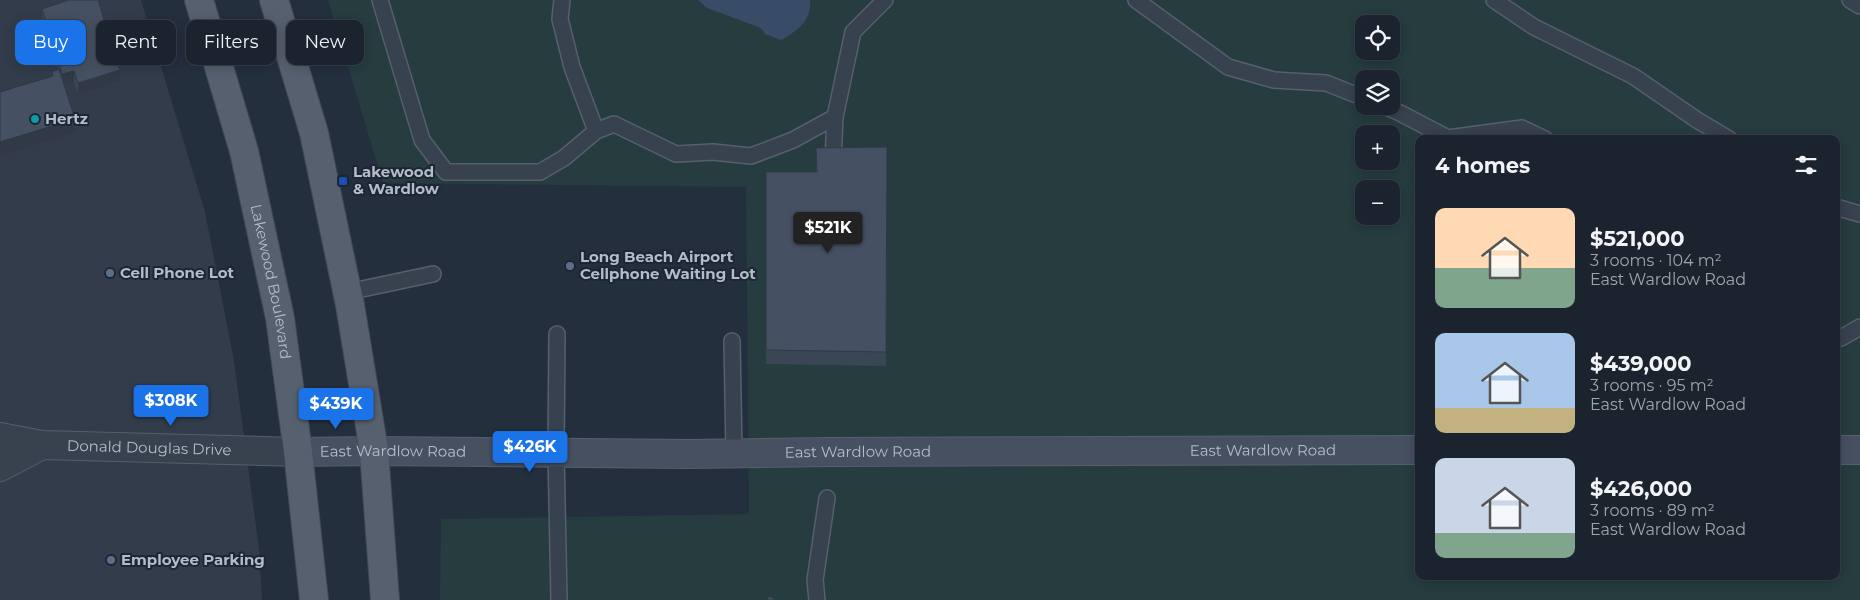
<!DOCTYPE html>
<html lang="en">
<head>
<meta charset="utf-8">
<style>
  body { margin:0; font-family:Montserrat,sans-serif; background:#242b36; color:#f1f3f6; height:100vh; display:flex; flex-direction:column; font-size:19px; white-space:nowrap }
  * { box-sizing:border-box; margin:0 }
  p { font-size:16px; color:#a0a4aa }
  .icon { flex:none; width:28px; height:28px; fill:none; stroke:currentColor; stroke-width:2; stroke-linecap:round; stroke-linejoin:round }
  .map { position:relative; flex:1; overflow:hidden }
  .side { position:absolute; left:1415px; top:135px; width:425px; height:445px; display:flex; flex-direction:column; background:#1b232e; border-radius:10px; box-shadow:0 2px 12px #0003,0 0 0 1px #39404a }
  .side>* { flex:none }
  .hud { position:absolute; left:15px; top:20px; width:475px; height:45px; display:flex; gap:10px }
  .controls { position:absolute; left:1355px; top:15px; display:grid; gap:10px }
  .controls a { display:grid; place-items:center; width:45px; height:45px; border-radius:10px; background:#1b232e; box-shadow:0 2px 12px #0003,0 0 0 1px #39404a; font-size:25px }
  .price { position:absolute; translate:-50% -42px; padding:0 11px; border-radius:5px; background:#1a73e8; color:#fff; font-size:16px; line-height:32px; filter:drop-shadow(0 1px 2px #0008) }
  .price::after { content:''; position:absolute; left:50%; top:30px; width:15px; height:11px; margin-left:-8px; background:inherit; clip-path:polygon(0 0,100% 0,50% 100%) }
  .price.selected { background:#222; color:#fff }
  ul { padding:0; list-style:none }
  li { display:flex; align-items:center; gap:15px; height:125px; padding:0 20px }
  li span { display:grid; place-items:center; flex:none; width:140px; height:100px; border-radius:10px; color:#555 }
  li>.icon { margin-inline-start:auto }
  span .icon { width:60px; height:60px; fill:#fffc; stroke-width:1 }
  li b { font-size:21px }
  h2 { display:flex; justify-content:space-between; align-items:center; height:60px; padding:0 20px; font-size:21px }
  .tag { padding:0 18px; border-radius:10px; background:#1b232e; box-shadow:0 2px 12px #0003,0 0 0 1px #39404a; font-size:18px; line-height:45px }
  .tag.selected { background:#1a73e8; color:#fff }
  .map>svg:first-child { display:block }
  .airport { fill:#323c4b }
  .green { fill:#263c3f; fill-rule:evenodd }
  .water { fill:#394c67 }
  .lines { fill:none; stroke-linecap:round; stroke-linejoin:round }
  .service-casing { stroke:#565f6c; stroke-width:18 }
  .tertiary-casing { stroke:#565f6c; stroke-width:30 }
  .secondary-casing { stroke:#565f6c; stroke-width:30 }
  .primary-casing { stroke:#414a57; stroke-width:30 }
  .service { stroke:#38414e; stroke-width:15 }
  .tertiary { stroke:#38414e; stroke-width:28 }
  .secondary { stroke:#465061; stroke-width:28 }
  .primary { stroke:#56606e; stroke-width:28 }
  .wall { fill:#3b4654 }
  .shaded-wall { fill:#303945 }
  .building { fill:#455162; stroke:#303945 }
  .culture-dot { fill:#0f9aa8; stroke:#1d2633; stroke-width:2 }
  .transit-dot { fill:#1a4fb4; stroke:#1d2633; stroke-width:2 }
  .service-dot { fill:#5c6f8a; stroke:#1d2633; stroke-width:2 }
  .labels { text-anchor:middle; stroke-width:4; stroke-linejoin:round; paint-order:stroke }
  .poi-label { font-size:15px; font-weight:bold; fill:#b4bcc9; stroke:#1d2633; text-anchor:start }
  .street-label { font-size:15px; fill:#b4bcc9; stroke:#1d2633 }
</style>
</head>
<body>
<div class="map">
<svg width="1860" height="600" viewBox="0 0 1860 600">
  <rect width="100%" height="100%" fill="#242f3e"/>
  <path class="airport" d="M0,0H141L205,212L234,361L259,549L262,600H0Z"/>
  <path class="green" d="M328,0H1860V600H440L441,519L749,514L746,187L383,183ZM1364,24H1391V51H1364ZM1364,79H1391V106H1364ZM1364,134H1391V161H1364ZM1419,139H1836V576H1419ZM1364,189H1391V216H1364Z"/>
  <path class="water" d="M698,0H810C812,21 797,31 781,40L765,34L761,28L707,8Z"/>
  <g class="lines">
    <defs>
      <path id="service" d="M380,0L422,140L446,172H540L564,158L596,131L614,124L676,154L713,152L751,156L793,140L835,117
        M562,0L560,19L572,67L596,131
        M1136,0L1228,67L1274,80L1326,83L1364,98
        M1494,0L1534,27L1633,76L1697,120L1729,139
        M1850,0L1860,6
        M1384,106L1400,113L1448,138L1522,128L1545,139
        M833,161L835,117L853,32L885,0
        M1836,207L1860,214
        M348,292L433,274
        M557,334L556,452L559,600
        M1836,338H1841L1860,327
        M732,341L734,453
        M817,600L815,580L827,498"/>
      <g id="tertiary">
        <path id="s1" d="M0,437L42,445L298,452"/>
        <path d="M0,467L42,445"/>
      </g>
      <g id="secondary">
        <path d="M1836,450H1860"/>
        <path id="s2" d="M298,452L374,451L687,454L830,452L1419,450"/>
      </g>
      <g id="primary">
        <path id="s3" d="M199,0L244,151L280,318L298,452L314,600"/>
        <path d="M274,0L314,133L350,305L374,451L385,600"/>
      </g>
    </defs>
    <use href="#service" class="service-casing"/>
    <use href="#tertiary" class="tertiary-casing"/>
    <use href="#secondary" class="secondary-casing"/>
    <use href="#primary" class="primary-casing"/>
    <use href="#service" class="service"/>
    <use href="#tertiary" class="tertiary"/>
    <use href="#secondary" class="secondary"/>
    <use href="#primary" class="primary"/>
  </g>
  <path class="wall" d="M42,9L120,81L78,94L74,82L64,85L75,132L52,76V72L58,70L42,20Z
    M887,147L886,366L766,364V172H816V148Z"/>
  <path class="shaded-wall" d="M120,70V81L78,94V83Z
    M74,71V82L62,85V74Z
    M75,119V132L0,156V142Z"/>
  <path class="building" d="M69,0H98L120,70L78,83L74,71L62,74L42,9Z
    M59,69L75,119L0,142V92L53,76L52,72Z
    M887,147L886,352L766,350V172H817L816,148Z
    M769,596L776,600H767Z"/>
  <circle class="culture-dot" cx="35" cy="119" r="5"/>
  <rect class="transit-dot" x="338" y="176" width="10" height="10" rx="2.5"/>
  <g class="service-dot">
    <circle cx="570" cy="266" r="5"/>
    <circle cx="110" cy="273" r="5"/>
    <circle cx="111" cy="560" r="5"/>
  </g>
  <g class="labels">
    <g class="poi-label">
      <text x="45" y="124">Hertz</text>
      <text x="353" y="177">Lakewood<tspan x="353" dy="17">&amp; Wardlow</tspan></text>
      <text x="580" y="262">Long Beach Airport<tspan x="580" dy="17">Cellphone Waiting Lot</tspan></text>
      <text x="120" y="278">Cell Phone Lot</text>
      <text x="121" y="565">Employee Parking</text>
    </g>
    <g class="street-label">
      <text dy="5" stroke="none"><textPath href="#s3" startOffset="291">Lakewood Boulevard</textPath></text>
      <text dy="5" stroke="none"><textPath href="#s1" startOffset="150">Donald Douglas Drive</textPath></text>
      <text dy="5" stroke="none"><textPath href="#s2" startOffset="95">East Wardlow Road</textPath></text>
      <text dy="5" stroke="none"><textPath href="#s2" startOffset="965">East Wardlow Road</textPath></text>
      <text dy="5" stroke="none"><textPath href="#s2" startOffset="560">East Wardlow Road</textPath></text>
    </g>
  </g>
</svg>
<div class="controls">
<a><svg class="icon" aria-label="locate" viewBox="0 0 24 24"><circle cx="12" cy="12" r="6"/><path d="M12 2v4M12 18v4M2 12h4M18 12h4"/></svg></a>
<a><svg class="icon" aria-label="layers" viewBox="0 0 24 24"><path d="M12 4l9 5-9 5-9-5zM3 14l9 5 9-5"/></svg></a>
<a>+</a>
<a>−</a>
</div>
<b class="price selected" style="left:828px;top:254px">$521K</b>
<b class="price" style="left:171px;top:427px">$308K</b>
<b class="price" style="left:336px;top:430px">$439K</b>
<b class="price" style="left:530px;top:473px">$426K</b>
<div class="hud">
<a class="tag selected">Buy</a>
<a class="tag">Rent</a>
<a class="tag">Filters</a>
<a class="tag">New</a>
</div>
<section class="side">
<h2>4 homes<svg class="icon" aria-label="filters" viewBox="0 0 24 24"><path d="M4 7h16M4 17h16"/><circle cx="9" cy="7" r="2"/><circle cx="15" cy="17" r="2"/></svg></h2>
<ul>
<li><span style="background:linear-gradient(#ffd9b3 60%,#7fa58c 0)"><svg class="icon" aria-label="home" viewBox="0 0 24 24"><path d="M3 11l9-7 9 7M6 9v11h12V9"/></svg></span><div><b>$521,000</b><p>3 rooms · 104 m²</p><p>East Wardlow Road</p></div></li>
<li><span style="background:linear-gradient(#a9c7e8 75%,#c2b280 0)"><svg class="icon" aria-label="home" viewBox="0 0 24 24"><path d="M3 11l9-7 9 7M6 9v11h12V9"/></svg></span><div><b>$439,000</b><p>3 rooms · 95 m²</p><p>East Wardlow Road</p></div></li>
<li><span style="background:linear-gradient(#c9d6e8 75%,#7fa58c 0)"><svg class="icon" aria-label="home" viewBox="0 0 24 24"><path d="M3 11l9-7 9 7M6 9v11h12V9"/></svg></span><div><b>$426,000</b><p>3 rooms · 89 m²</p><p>East Wardlow Road</p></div></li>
</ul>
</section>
</div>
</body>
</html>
